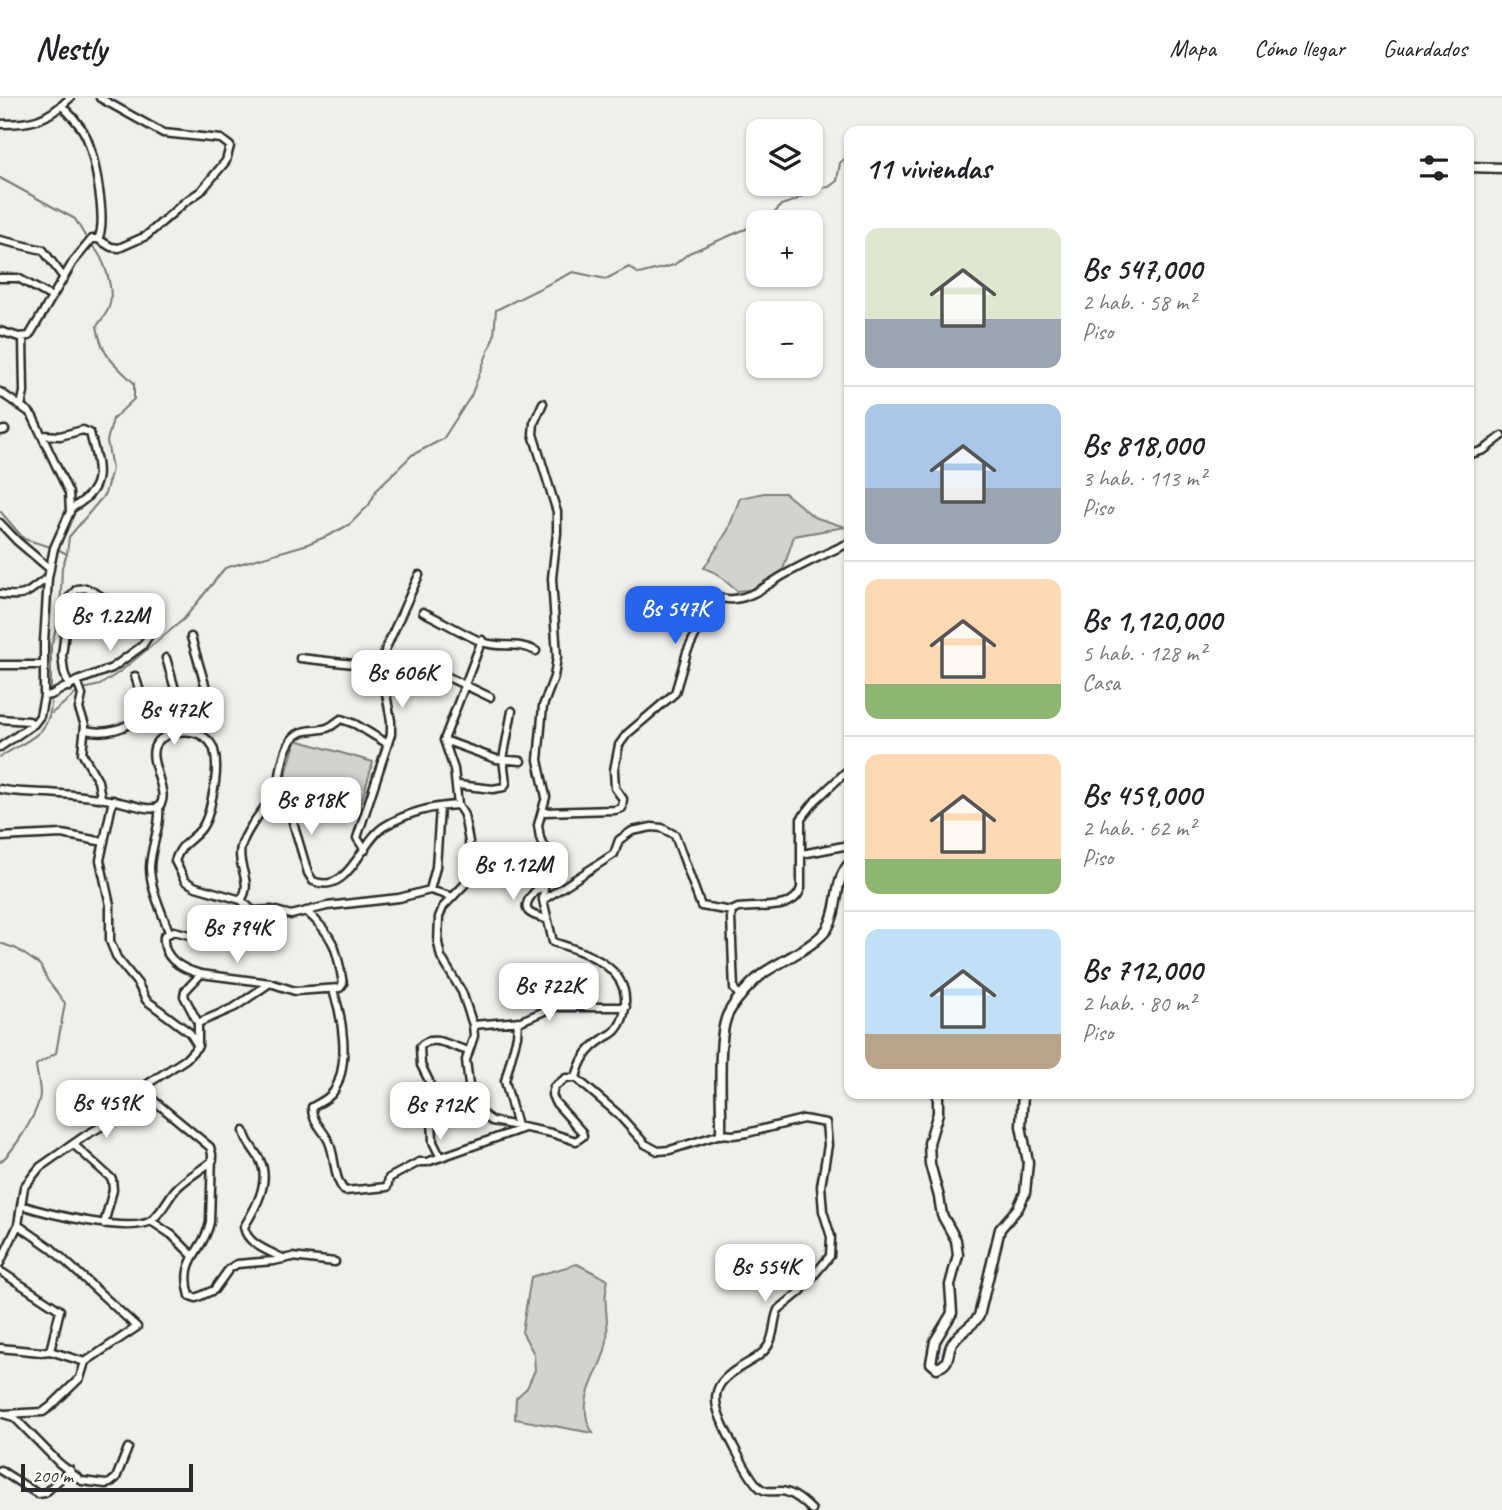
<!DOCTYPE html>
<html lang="es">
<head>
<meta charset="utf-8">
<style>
  body { margin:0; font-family:Caveat,sans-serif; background:#f6f6f6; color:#202124; height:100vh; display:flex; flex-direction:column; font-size:26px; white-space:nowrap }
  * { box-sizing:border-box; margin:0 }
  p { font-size:23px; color:#757577 }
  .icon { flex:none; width:38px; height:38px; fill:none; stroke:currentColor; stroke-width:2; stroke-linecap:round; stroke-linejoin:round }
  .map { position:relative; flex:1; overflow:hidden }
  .side { position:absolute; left:844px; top:28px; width:630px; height:973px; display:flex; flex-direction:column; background:#fff; border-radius:14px; box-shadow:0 2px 5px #0004 }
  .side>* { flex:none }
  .controls { position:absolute; left:746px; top:21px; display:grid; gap:14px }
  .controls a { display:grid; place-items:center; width:77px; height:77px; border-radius:14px; background:#fff; box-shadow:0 2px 5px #0004; font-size:35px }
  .scale { position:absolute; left:21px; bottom:18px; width:172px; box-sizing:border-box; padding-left:7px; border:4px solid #2b2b2b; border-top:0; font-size:19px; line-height:24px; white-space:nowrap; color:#2b2b2b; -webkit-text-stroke:5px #fdfcf7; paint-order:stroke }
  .price { position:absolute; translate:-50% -60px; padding:0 16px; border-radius:14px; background:#fff; color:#222; font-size:23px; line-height:46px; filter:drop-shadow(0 2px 4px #0008) }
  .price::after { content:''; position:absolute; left:50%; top:42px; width:21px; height:16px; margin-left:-10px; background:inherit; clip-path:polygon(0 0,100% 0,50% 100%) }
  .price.current { background:#2563eb; color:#fff }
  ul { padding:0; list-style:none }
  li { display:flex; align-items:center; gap:21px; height:175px; padding:0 21px }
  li+li { border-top:2px solid #e0e0e0 }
  li span { display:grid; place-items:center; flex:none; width:196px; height:140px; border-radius:14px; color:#555 }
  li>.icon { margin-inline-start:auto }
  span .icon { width:84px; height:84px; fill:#fffc; stroke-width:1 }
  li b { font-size:30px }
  h2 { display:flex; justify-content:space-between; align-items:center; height:84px; padding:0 21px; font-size:30px }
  header { display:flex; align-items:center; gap:42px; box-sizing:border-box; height:98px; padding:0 35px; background:#fff; border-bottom:2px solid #e0e0e0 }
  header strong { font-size:33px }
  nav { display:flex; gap:38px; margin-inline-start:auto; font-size:24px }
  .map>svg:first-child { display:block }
  .green { fill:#d3d2cf; stroke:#7f7e7d; stroke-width:2 }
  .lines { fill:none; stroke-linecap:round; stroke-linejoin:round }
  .stream { stroke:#777775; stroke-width:2 }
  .minor-casing { stroke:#2b2b2b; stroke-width:11 }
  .tertiary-casing { stroke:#2b2b2b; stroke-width:13 }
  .minor { stroke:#fdfcf7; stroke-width:6 }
  .tertiary { stroke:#fdfcf7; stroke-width:8 }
</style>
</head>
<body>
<header>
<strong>Nestly</strong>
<nav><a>Mapa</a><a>Cómo llegar</a><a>Guardados</a></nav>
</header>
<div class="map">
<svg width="1502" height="1412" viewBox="0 0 1502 1412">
  <rect width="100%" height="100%" fill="#f0efeb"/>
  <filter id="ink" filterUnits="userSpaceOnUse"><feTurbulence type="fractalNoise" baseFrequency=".0143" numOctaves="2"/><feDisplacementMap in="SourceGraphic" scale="14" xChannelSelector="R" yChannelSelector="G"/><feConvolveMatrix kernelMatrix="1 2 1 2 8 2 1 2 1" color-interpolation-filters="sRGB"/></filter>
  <g filter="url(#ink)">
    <path class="green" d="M764,395H785L814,419L845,429L794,438L781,478L758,491L737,493L716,475L704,470L728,432L740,400Z
      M296,642L373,664L358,715L281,693Z
      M577,1166L608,1182C601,1205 612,1229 605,1252C597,1281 574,1304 593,1335L515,1321L516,1300L527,1290L535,1272L534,1256L522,1234L531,1179Z"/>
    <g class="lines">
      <path class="stream" d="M0,80L75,121L88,143
        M767,124L781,107L794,103L815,90L829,89L837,83L840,65L849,57
        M0,413L24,441L51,449
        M57,451L67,456
        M83,591L100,587L121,573L184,521L225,470L305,447L330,437L350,426L369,407L377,391L412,357L443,341L471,298L494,238L496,212L573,174L606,181L629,169L639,176L674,167L689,155L748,130L758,129
        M51,593V548L60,517L62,469L67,456L69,439L105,396L112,371L107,343L113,321L134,301V285C113,264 102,259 97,228C101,222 107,216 109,209C115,193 104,157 91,147
        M52,615L78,594
        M0,659C27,641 53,638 51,599
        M0,845L17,851L40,867L48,883L65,905L56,955L36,967C37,976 40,987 40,996C39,1014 14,1053 0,1064"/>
      <defs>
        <path id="minor" d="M62,8C71,17 80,26 86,38C94,57 108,124 98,141L111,149L119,150L146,138L185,104L201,93L226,63L230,48L221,41L163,35L100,0
          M0,26C32,26 46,23 70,0
          M0,142L43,152L64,180
          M0,180H18L52,199
          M0,233L19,239L29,238L73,164L92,141H98
          M0,294L29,314L33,319L69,395L70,414L54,450L48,480L44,544V598L40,618L34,626L0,649
          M543,305L534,325L533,336L557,414V435L552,480L557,559L554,579L543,608L538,662L546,699L538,727L540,740L547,756L543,802L553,844C583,853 628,868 625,906C625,915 622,925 616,932C613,936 607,938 603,941C587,951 580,963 576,980
          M21,308L24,294L23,240
          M0,333L5,332
          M42,337L60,338L83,332L90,335C99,370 108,391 70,411
          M1468,357L1484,352L1502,338
          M0,425L17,443L50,471
          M0,496C30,501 27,492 48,480
          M423,514C443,523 463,536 482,544C501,551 517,543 536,553
          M482,542L444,642L454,671L458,707L464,717L469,744L470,775L467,784L443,809L439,819L438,845L441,859L462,894L473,927L474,938L466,962L470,996L478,1013L492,1023L551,1035L576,1043L583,1038L582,1034L555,1004L552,997L554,989L566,980H576L618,1016L645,1046L658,1053L670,1052L721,1036L733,1037L747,1035L803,1021L826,1025L828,1047L821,1088L823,1113L831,1139L830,1158L800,1194L778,1212C773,1223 775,1237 768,1248C758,1264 734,1268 722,1284C716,1291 715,1301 717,1309C720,1324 749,1381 760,1390C767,1395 772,1393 780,1393C792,1393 804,1404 812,1412
          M166,560L187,633
          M300,560L371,568L431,571L490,599
          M0,567H43
          M135,578L147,616
          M69,589L64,574L62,558L69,500L77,491L86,490L137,518L147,527L150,536L142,548L112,570L77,583
          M44,598L51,597L77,583L82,597L79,611L85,627L82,655L98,683L101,699
          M0,621L29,623L34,626
          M85,632C123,640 136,617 170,609C182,606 196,608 209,610L211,607L191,539
          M444,642L496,661L521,663
          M458,687L493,691L504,689L506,685L503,661L512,613
          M0,691C15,695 32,694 48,695C76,697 101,699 128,706C135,707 152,714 159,708C172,696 145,661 156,646C169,628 207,629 214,652C218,666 215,687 212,700C210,710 208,722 201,731C191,744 182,743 175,763L185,783L196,789L241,802L253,813L272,812L291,817L327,808L399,800L430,792L453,799
          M280,701C277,685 283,641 300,635C308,631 318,633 327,630C333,628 336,624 341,621L355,626L388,646
          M113,702L100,762L110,807V843L117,860L138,886L146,902L190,935L198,948
          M159,708C161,730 151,747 150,769C150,790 162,814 169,834
          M543,714L615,712L622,710L623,701L615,690L614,672L619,647L627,636L675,595L687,554L700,527L699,520L689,505L690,498C704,493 719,503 734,501C753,499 768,486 784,477C805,465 827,455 849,445
          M0,739L62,736L104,744
          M365,752L357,740L391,636V623L381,568L386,550L419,477
          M802,756L849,747
          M544,788C536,790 521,806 529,814C533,818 541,819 546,821
          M430,792L436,769L440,709
          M241,802C254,785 236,768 241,749C246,732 260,716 270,702L280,701L287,704L308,775L313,783C349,798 361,742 385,728C407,715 433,708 458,707
          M543,802L614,756L619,742L632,733L652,729L662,730L675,737L701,808L732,813L738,810C759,807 794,814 801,790V721L816,702L849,671
          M732,813L731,820L734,891L741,899
          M201,876L270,885L295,893L340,890L343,886C337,850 334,838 306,813
          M333,892C343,921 350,966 334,993C329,1001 319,1005 312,1009C311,1023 324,1032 329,1044C336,1060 333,1081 345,1093L387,1089L389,1080L419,1064H427L524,1030
          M198,925L235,909L270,885
          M473,927L521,923L554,909H626
          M141,992L210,1049L212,1056L210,1124C204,1155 179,1159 190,1198L196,1200L214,1192L229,1171L237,1166L274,1163L292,1159L335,1164
          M517,1028L505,983L517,938L518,923
          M244,1033C247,1046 255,1052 260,1062C271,1084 255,1111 244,1129C247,1147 270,1153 284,1161
          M73,1046L112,1081L113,1092L104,1126
          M440,1058L433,1044L431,993L429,983L421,967L420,949C431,934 454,950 469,953
          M21,1107C45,1115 133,1137 152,1122C162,1114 167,1102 175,1092C184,1081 202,1072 213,1062
          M151,1123L172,1137L193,1158
          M0,1165L18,1127L24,1089L40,1069L86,1037L106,1026L149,985L186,961L198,948V925L184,898L185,893L201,876C182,871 162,861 164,838L174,833L197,839L238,823L253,813
          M0,1173L60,1212L50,1253
          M0,1250L41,1254L50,1253L85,1264
          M0,1315L14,1319L59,1365L82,1383L106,1386L110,1385L116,1380L128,1350
          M5,1316L43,1314L50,1309L80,1280L85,1264L137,1229L51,1150L18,1127
          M0,1372L38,1396L45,1395L70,1372"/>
        <path id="tertiary" d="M1468,69L1502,70
          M938,996V1015L929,1045L930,1066L939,1099L942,1117L956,1142L958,1157L950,1187L952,1215L935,1243L931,1265L937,1270C950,1266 947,1258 951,1248C956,1236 972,1229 979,1218L1000,1131L1018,1110L1025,1095L1028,1064L1021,1028L1023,996
          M721,1036C722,1009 716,935 729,914C737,900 753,883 765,874C783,862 815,848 827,831C840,811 833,784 849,766"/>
      </defs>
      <use href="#minor" class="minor-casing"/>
      <use href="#tertiary" class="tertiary-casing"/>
      <use href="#minor" class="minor"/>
      <use href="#tertiary" class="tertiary"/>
    </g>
  </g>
</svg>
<div class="controls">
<a><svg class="icon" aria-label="layers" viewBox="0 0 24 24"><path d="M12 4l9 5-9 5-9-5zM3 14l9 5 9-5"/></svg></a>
<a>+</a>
<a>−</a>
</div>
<div class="scale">200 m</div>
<b class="price current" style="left:675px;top:548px">Bs 547K</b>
<b class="price" style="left:110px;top:555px">Bs 1.22M</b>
<b class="price" style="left:402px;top:612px">Bs 606K</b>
<b class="price" style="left:174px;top:649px">Bs 472K</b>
<b class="price" style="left:311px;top:739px">Bs 818K</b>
<b class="price" style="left:513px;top:804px">Bs 1.12M</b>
<b class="price" style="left:237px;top:867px">Bs 794K</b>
<b class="price" style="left:549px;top:925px">Bs 722K</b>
<b class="price" style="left:106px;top:1042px">Bs 459K</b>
<b class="price" style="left:440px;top:1044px">Bs 712K</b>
<b class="price" style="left:765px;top:1206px">Bs 554K</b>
<section class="side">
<h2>11 viviendas<svg class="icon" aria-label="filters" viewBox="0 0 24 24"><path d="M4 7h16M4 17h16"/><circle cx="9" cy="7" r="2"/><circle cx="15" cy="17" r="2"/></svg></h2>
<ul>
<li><span style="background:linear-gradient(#dfe7d0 65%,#9aa5b1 0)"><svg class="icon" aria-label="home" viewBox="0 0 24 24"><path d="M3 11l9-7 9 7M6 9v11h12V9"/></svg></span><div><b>Bs 547,000</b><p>2 hab. · 58 m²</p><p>Piso</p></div></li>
<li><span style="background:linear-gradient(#a9c7e8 60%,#9aa5b1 0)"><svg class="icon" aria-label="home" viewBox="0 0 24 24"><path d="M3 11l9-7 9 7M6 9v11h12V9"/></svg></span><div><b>Bs 818,000</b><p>3 hab. · 113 m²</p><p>Piso</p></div></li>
<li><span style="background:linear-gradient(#ffd9b3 75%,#8fb573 0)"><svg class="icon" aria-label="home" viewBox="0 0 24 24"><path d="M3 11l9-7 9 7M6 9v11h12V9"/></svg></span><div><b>Bs 1,120,000</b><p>5 hab. · 128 m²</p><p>Casa</p></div></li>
<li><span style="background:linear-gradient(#ffd9b3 75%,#8fb573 0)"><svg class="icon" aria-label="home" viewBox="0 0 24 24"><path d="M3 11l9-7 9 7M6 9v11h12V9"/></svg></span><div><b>Bs 459,000</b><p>2 hab. · 62 m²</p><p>Piso</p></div></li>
<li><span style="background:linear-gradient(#bfe0f5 75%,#b9a48a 0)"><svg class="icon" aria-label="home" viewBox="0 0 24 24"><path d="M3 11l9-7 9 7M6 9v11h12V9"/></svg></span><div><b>Bs 712,000</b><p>2 hab. · 80 m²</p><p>Piso</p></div></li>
</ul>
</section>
</div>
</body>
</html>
